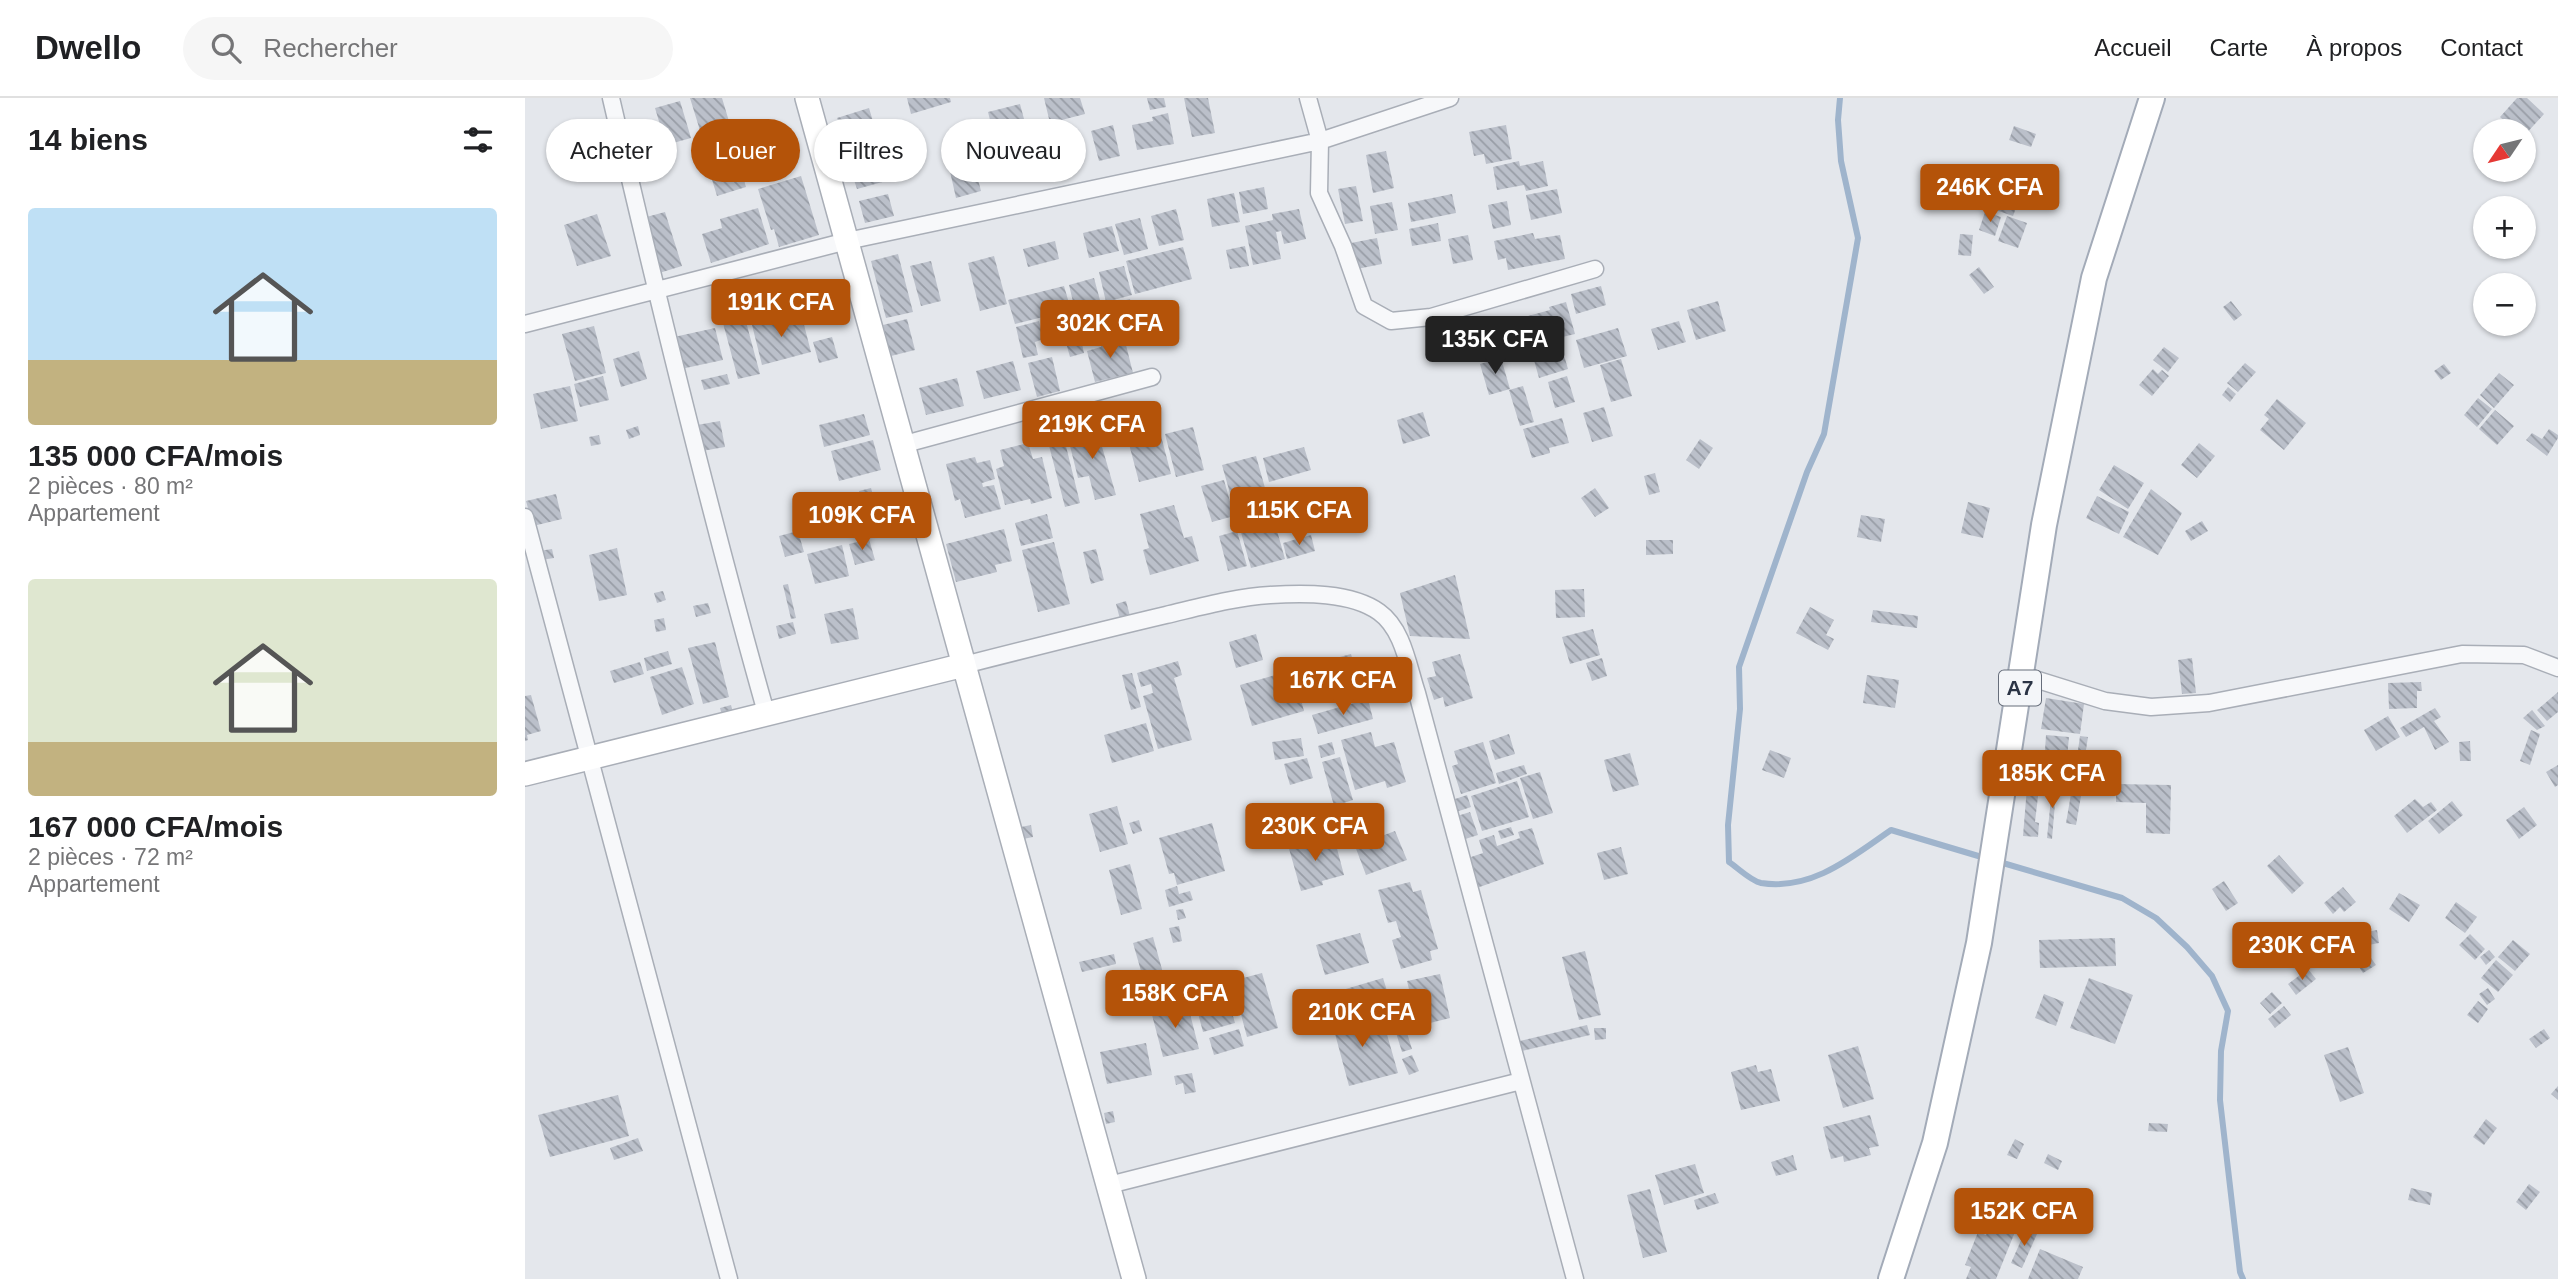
<!DOCTYPE html>
<html lang="fr">
<head>
<meta charset="utf-8">
<style>
  body { margin:0; font-family:Arial,sans-serif; background:#f6f6f6; color:#202124; height:100vh; display:flex; flex-direction:column; font-size:26px; white-space:nowrap }
  * { box-sizing:border-box; margin:0 }
  p { font-size:23px; color:#757577 }
  .icon { flex:none; width:38px; height:38px; fill:none; stroke:currentColor; stroke-width:2; stroke-linecap:round; stroke-linejoin:round }
  .map { position:relative; flex:1; overflow:hidden }
  .drawer { display:flex; flex-direction:column; background:#fff; width:525px }
  .drawer>* { flex:none }
  .hud { position:absolute; left:21px; top:21px; width:665px; height:63px; display:flex; gap:14px }
  .needle { width:46px; rotate:235deg }
  .buttons { position:absolute; left:1948px; top:21px; display:grid; gap:14px }
  .buttons a { display:grid; place-items:center; width:63px; height:63px; border-radius:50%; background:#fff; box-shadow:0 2px 5px #0004; font-size:35px }
  .price { position:absolute; translate:-50% -60px; padding:0 16px; border-radius:7px; background:#b45309; color:#fff; font-size:23px; line-height:46px; filter:drop-shadow(0 2px 4px #0008) }
  .price::after { content:''; position:absolute; left:50%; top:42px; width:21px; height:16px; margin-left:-10px; background:inherit; clip-path:polygon(0 0,100% 0,50% 100%) }
  .price.on { background:#222; color:#fff }
  ul { padding:0; list-style:none }
  li { display:grid; align-content:center; gap:14px; height:371px; padding:0 28px }
  li span { display:grid; place-items:center; height:217px; border-radius:7px; color:#555 }
  li>.icon { margin-inline-start:auto }
  span .icon { width:126px; height:126px; fill:#fffc; stroke-width:1 }
  li b { font-size:30px }
  h2 { display:flex; justify-content:space-between; align-items:center; height:84px; padding:0 28px; font-size:30px }
  .chip { padding:0 24px; border-radius:32px; background:#fff; box-shadow:0 2px 5px #0004; font-size:24px; line-height:63px }
  .chip.on { background:#b45309; color:#fff }
  header { display:flex; align-items:center; gap:42px; box-sizing:border-box; height:98px; padding:0 35px; background:#fff; border-bottom:2px solid #e0e0e0 }
  header strong { font-size:33px }
  nav { display:flex; gap:38px; margin-inline-start:auto; font-size:24px }
  .search { width:490px; height:63px; background:#f6f6f6; display:flex; align-items:center; gap:18px; box-sizing:border-box; padding:0 24px; border-radius:38px; color:#757577; font-size:26px }
  main { display:flex; flex:1; min-height:0 }
  .map>svg:first-child { display:block }
  .lines { fill:none; stroke-linecap:round; stroke-linejoin:round }
  .stream { stroke:#9fb4cc; stroke-width:6 }
  .building { fill:url(#building-back-hatch) }
  .street-casing { stroke:#a9aeb7; stroke-width:19 }
  .secondary-casing { stroke:#a9aeb7; stroke-width:26 }
  .primary-casing { stroke:#a3abb8; stroke-width:28 }
  .street { stroke:#f7f8fa; stroke-width:16 }
  .secondary { stroke:#fff; stroke-width:23 }
  .primary { stroke:#fff; stroke-width:24 }
  .labels { text-anchor:middle; stroke-width:6; stroke-linejoin:round; paint-order:stroke }
  .shield { fill:#f4f6f9; stroke:#676e7b; stroke-width:2 }
  .shield-label { font-size:21px; font-weight:bold; fill:#2b3445 }
</style>
</head>
<body>
<header>
<strong>Dwello</strong>
<div class="search"><svg class="icon" aria-label="search" viewBox="0 0 24 24"><circle cx="10" cy="10" r="6"/><path d="M15 15l6 6"/></svg>Rechercher</div>
<nav><a>Accueil</a><a>Carte</a><a>À propos</a><a>Contact</a></nav>
</header>
<main>
<section class="drawer">
<h2>14 biens<svg class="icon" aria-label="filters" viewBox="0 0 24 24"><path d="M4 7h16M4 17h16"/><circle cx="9" cy="7" r="2"/><circle cx="15" cy="17" r="2"/></svg></h2>
<ul>
<li><span style="background:linear-gradient(#bfe0f5 70%,#c2b280 0)"><svg class="icon" aria-label="home" viewBox="0 0 24 24"><path d="M3 11l9-7 9 7M6 9v11h12V9"/></svg></span><div><b>135 000 CFA/mois</b><p>2 pièces · 80 m²</p><p>Appartement</p></div></li>
<li><span style="background:linear-gradient(#dfe7d0 75%,#c2b280 0)"><svg class="icon" aria-label="home" viewBox="0 0 24 24"><path d="M3 11l9-7 9 7M6 9v11h12V9"/></svg></span><div><b>167 000 CFA/mois</b><p>2 pièces · 72 m²</p><p>Appartement</p></div></li>
</ul>
</section>
<div class="map">
<svg width="2033" height="1181" viewBox="0 0 2033 1181">
  <defs>
    <pattern id="building-back-hatch" width="6" height="6" patternUnits="userSpaceOnUse" patternTransform="scale(1.75)"><rect width="6" height="6" fill="#bbc0ca"/><path d="M-1 5l2 2M0 0l6 6M5-1l2 2" fill="none" stroke="#989da6"/></pattern>
  </defs>
  <rect width="100%" height="100%" fill="#e4e7ec"/>
  <g class="lines">
    <path class="stream" d="M1315,0L1313,22L1316,63L1333,140L1299,336L1282,374L1214,569L1215,611L1203,727L1204,764C1213,770 1226,783 1236,785C1287,793 1327,759 1366,732L1460,760
      M1471,763L1597,800L1631,820L1662,849L1687,878L1703,913L1696,953L1695,1002L1715,1174L1718,1181"/>
  </g>
  <path class="building" d="M165,0H197L206,30L177,39Z
    M382,0H425L426,4L386,16Z
    M519,0H555L560,16L525,25Z
    M622,0H639L641,9L625,12Z
    M659,0H683L690,35L667,39Z
    M1992,0H2002L2019,16L1998,39V33H1990L1975,19Z
    M155,3L166,40L141,47L130,10Z
    M495,6L503,36L477,43L474,33L468,34L463,14Z
    M344,10L353,40L305,53L299,35L316,30L312,20Z
    M643,15L649,46L612,52L607,27L628,23L627,19Z
    M588,27L595,58L574,63L566,33Z
    M981,27L987,61L961,66L959,56L949,58L944,34Z
    M1489,28L1511,36L1506,49L1484,42Z
    M205,37L221,89L192,98L176,46Z
    M453,38L457,57L434,63L429,44Z
    M543,42L550,71L517,80L509,51Z
    M349,44L361,83L332,91L325,70L316,73L311,56Z
    M505,47L514,78L488,84L485,71L477,73L472,56Z
    M861,53L869,90L848,95L841,57Z
    M448,62L456,93L431,100L424,69Z
    M994,63L995,68L1018,63L1023,88L1001,93L999,87L972,92L968,69Z
    M276,78L294,137L254,149L249,131L246,132L233,91Z
    M1470,86L1485,91L1484,95L1495,99L1488,118L1462,109Z
    M831,88L838,123L820,126L813,91Z
    M739,89L743,111L718,116L714,94Z
    M1032,91L1037,115L1006,122L1001,97Z
    M709,95L715,124L687,129L682,101Z
    M363,96L369,118L340,125L334,103Z
    M927,96L931,115L886,124L883,105Z
    M982,103L986,127L968,131L963,107Z
    M867,104L873,132L850,136L845,108Z
    M233,110L244,146L186,165L177,136L197,130L195,121Z
    M651,111L659,142L634,148L626,118Z
    M774,111L781,141L759,146L756,133L751,134L756,161L728,167L720,128L748,122L747,116Z
    M140,114L157,168L131,176L114,121Z
    M1460,114L1476,119L1470,138L1454,132Z
    M72,116L86,158L52,168L39,127Z
    M1482,118L1502,125L1493,150L1473,143Z
    M615,120L623,151L599,157L590,126Z
    M913,125L916,143L887,148L884,131Z
    M587,128L594,153L564,160L558,135Z
    M1008,135L1010,141L1035,137L1040,161L983,172L981,160L973,162L969,143Z
    M1435,136L1448,137L1446,158L1433,157Z
    M943,137L948,162L928,166L923,141Z
    M852,140L857,166L832,171L826,145Z
    M530,143L534,161L503,169L498,151Z
    M720,148L724,168L705,171L701,152Z
    M658,149L667,181L610,196L601,163Z
    M373,156L388,214L361,220L346,163Z
    M469,158L482,206L455,213L443,165Z
    M406,163L416,203L396,208L385,168Z
    M599,168L607,197L581,204L574,174Z
    M1454,169L1469,189L1459,196L1444,177Z
    M569,180L576,206L550,212L544,187Z
    M539,188L546,212L490,226L483,202Z
    M1076,188L1081,207L1051,216L1046,196Z
    M605,201L610,217L586,223L582,207Z
    M1193,203L1201,233L1171,242L1162,212Z
    M1706,203L1717,217L1709,223L1698,209Z
    M1041,204L1050,236L1008,246L1003,218L1025,212L1024,209Z
    M576,211L583,239L557,246L559,255L545,259L536,227L551,223L550,218Z
    M276,215L286,254L237,267L227,227Z
    M220,220L235,276L213,281L198,225Z
    M382,221L390,252L366,258L358,227Z
    M514,223L519,241L510,244L513,257L498,260L491,229Z
    M1154,223L1161,244L1133,252L1126,231Z
    M69,228L81,275L50,283L37,236Z
    M190,230L198,262L156,271L149,239Z
    M1093,230L1102,258L1059,270L1051,242Z
    M307,239L313,260L294,265L288,244Z
    M599,239L608,275L570,284L562,253L576,249V245Z
    M1034,240L1043,271L1014,280L1005,248Z
    M1639,249L1654,260L1643,274L1628,262Z
    M114,253L122,281L96,289L88,261Z
    M527,259L535,293L512,299L503,265Z
    M976,260L985,291L964,297L955,266Z
    M1096,261L1107,298L1086,304L1075,267Z
    M488,263L496,292L459,301L451,273Z
    M1720,265L1731,274L1713,294L1702,285Z
    M1919,266L1926,275L1916,282L1909,273Z
    M1628,271L1633,276L1637,272L1644,278L1627,298L1614,287Z
    M1974,275L1989,287L1969,310L1955,297Z
    M202,276L205,286L179,292L176,282Z
    M78,278L84,302L55,309L49,286Z
    M1042,278L1050,304L1030,310L1023,284Z
    M432,280L439,308L401,317L394,290Z
    M45,288L53,323L16,331L8,296Z
    M998,288L1009,324L995,328L984,292Z
    M1703,289L1711,296L1705,304L1697,297Z
    M1953,300L1967,311L1952,329L1939,317Z
    M1752,301L1781,325L1759,352L1735,332L1744,321L1739,317Z
    M1079,309L1088,338L1067,344L1058,315Z
    M1970,312L1989,328L1972,347L1954,331Z
    M898,314L905,338L878,346L872,322Z
    M339,316L345,337L299,349L294,327Z
    M1037,320L1044,345L1024,350L1025,355L1007,360L998,331Z
    M195,323L200,349L177,353L172,327Z
    M113,328L115,337L104,341L101,332Z
    M571,328L591,397L570,402L564,378L553,380L542,336Z
    M668,329L679,372L651,379L640,336Z
    M2024,331L2033,337V340L2022,358L2001,342L2007,335L2017,341Z
    M538,336L555,405L540,409L522,340Z
    M74,337L76,346L66,348L64,339Z
    M636,338L646,376L614,384L604,346Z
    M1175,341L1188,350L1174,371L1161,362Z
    M348,342L356,372L314,383L306,353Z
    M503,345L508,361L517,359L527,400L506,406L505,401L480,407L471,371L479,368L475,352Z
    M1674,345L1690,358L1672,380L1656,367Z
    M779,349L786,372L744,384L738,360Z
    M731,358L760,461L726,470L697,367Z
    M450,359L452,365L465,362L470,381L457,385L458,389L469,387L476,411L440,420L435,401L430,403L421,366Z
    M1589,367L1619,385L1603,411L1574,392Z
    M1130,375L1135,394L1124,397L1119,378Z
    M699,382L709,418L687,424L676,388Z
    M346,390L349,401L337,404L334,393Z
    M775,390L785,426L776,429L774,422L755,428L747,397Z
    M1070,390L1084,410L1070,419L1056,400Z
    M1626,391L1657,415L1633,457L1598,439Z
    M31,396L37,421L8,428L1,403Z
    M1572,398L1604,414L1594,436L1561,420Z
    M1443,404L1465,410L1458,440L1436,435Z
    M649,407L659,440L667,438L674,463L625,477L618,452L624,450L615,416Z
    M522,416L528,440L496,448L490,425Z
    M1336,417L1360,421L1356,444L1332,439Z
    M1677,423L1683,433L1666,443L1660,433Z
    M479,431L487,463L470,467L472,474L431,484L421,446Z
    M273,433L279,454L260,459L254,438Z
    M712,433L722,468L703,473L694,438Z
    M786,437L790,453L762,461L758,445Z
    M344,441L350,462L330,467L324,446Z
    M1121,442H1148V456L1121,457Z
    M529,444L545,506L513,514L497,452Z
    M317,447L324,478L290,486L282,456Z
    M92,450L102,497L74,503L64,457Z
    M27,451L29,460L16,462L14,453Z
    M571,451L579,482L566,486L558,454Z
    M930,477L945,541L885,538L875,495Z
    M263,486L271,520L266,521L258,487Z
    M1059,491L1060,519L1031,520L1030,492Z
    M138,493L141,502L132,505L129,495Z
    M601,503L605,518L595,521L591,506Z
    M183,505L186,515L171,519L168,508Z
    M1285,509L1309,522L1301,537L1309,541L1303,552L1271,535Z
    M328,510L334,541L306,546L299,516Z
    M1348,512L1393,518L1392,530L1346,524Z
    M139,520L141,532L131,534L129,522Z
    M268,524L271,536L254,541L251,528Z
    M1068,531L1075,557L1045,566L1037,539Z
    M731,536L738,562L711,570L704,544Z
    M190,544L204,599L178,606L163,550Z
    M143,553L147,566L122,573L119,560Z
    M826,556L836,591L786,605L778,575L802,568L800,563Z
    M935,556L948,600L920,609L918,599L909,602L902,580L911,578L907,564Z
    M1077,560L1082,578L1067,583L1061,565Z
    M1667,560L1671,595L1657,596L1653,562Z
    M653,563L657,577L649,580L667,642L633,651L618,598L628,595L626,586L616,589L612,575Z
    M115,564L119,576L89,585L85,573Z
    M157,569L169,606L137,617L125,579Z
    M768,572L779,613L727,628L715,587Z
    M607,575L616,609L606,612L597,577Z
    M1342,577L1374,582L1370,610L1338,605Z
    M1896,584L1897,593H1892V610L1864,611L1863,585Z
    M2033,594V614L2022,623L2012,612Z
    M6,597L16,633L2,637L3,642L0,643V598Z
    M1521,600L1559,606L1555,636L1516,631Z
    M843,601L848,621L793,636L787,617Z
    M206,607L209,618L198,621L195,610Z
    M1910,610L1916,619L1909,623L1924,644L1910,652L1899,629L1881,639L1875,630Z
    M2007,612L2020,628L2012,632L1998,620Z
    M1863,618L1875,639L1851,653L1839,632Z
    M621,625L629,653L587,665L579,637Z
    M2006,632L2015,636L2005,667L1995,663Z
    M846,634L850,649L869,644L881,684L862,690L860,683L830,692L816,642Z
    M984,636L990,656L970,662L964,643Z
    M1521,637L1544,639L1541,670L1519,668Z
    M1555,638L1563,639L1558,671L1542,669L1544,658L1552,659Z
    M776,640L779,658L750,662L747,644Z
    M1945,643L1946,663H1935L1934,644Z
    M807,644L810,656L796,660L793,648Z
    M958,644L971,685L936,696L927,668L933,666L929,653Z
    M1245,652L1266,660L1259,680L1237,672Z
    M1105,655L1114,687L1088,694L1079,662Z
    M815,659L828,702L809,708L797,664Z
    M782,660L788,680L765,687L759,666Z
    M999,667L1002,676L974,686L971,675Z
    M2033,667V687L2030,689L2021,674Z
    M1015,674L1028,715L1008,721L995,680Z
    M1528,680L1532,681L1527,741L1522,740Z
    M992,683L1004,719L957,733L946,698Z
    M1591,686L1646,687L1645,736L1621,735V705L1591,704Z
    M1502,689L1514,690L1510,724L1514,725L1513,739L1498,738Z
    M1546,696L1556,698L1551,727L1541,725Z
    M942,697L946,709L928,715L924,703Z
    M1890,701L1898,709L1906,704L1912,712L1882,735L1869,718Z
    M1927,703L1938,717L1914,736L1903,723Z
    M592,708L603,746L575,754L564,716Z
    M1999,709L2012,727L1994,741L1981,722Z
    M945,714L953,737L937,742L929,719Z
    M614,722L617,733L608,736L604,725Z
    M687,725L700,773L652,787L649,775L644,776L634,740Z
    M506,727L508,739L498,741L496,729Z
    M986,729L989,737L976,741L973,733Z
    M1007,730L1019,766L949,791L940,761L958,755L954,742L969,737L972,748L995,740L993,734Z
    M870,733L882,762L841,777L830,748Z
    M785,741L787,749L810,743L819,777L797,783L798,787L776,793L763,747Z
    M1096,749L1103,776L1079,782L1072,755Z
    M1754,757L1779,785L1767,796L1742,768Z
    M605,766L617,811L596,817L584,772Z
    M1699,783L1713,805L1701,813L1687,791Z
    M885,784L888,794L896,792L913,851L905,853L907,862L876,871L867,842L876,839L871,823L863,825L853,792Z
    M652,788L654,796L665,793L668,802L644,809L640,792Z
    M1818,789L1831,804L1819,814L1815,809L1808,816L1799,805Z
    M1874,795L1895,807L1884,824L1864,811Z
    M1931,804L1952,819L1940,835L1920,820Z
    M658,811L661,820L653,822L651,812Z
    M654,828L657,843L648,845L644,830Z
    M1852,832L1854,845L1833,849L1831,836Z
    M835,835L844,865L800,877L791,847Z
    M1945,836L1960,851L1950,862L1934,847Z
    M628,839L638,875L618,880L608,845Z
    M1590,840L1591,868L1515,870L1514,842Z
    M1988,842L2005,856L1990,873L1973,859Z
    M1838,849L1851,867L1838,875L1826,857Z
    M1964,852L1970,859L1961,867L1955,859Z
    M1060,853L1076,917L1054,922L1037,859Z
    M589,856L591,866L557,874L554,864Z
    M1971,862L1988,877L1973,894L1956,880Z
    M1783,871L1791,881L1771,897L1763,886Z
    M737,875L753,930L722,939L707,883Z
    M915,876L925,920L893,928L882,883Z
    M858,880L863,896L819,909L814,893Z
    M1564,880L1608,897L1590,946L1545,930Z
    M697,881L710,925L678,934L666,889Z
    M1963,890L1970,901L1962,907L1954,896Z
    M1747,894L1757,905L1745,916L1735,905Z
    M1519,896L1539,904L1531,928L1510,920Z
    M872,899L877,910L866,914L861,903Z
    M1953,903L1963,911L1953,925L1942,917Z
    M662,904L674,951L638,959L626,913Z
    M1759,908L1766,917L1750,930L1743,921Z
    M833,910L841,938L861,933L873,975L824,988L805,917Z
    M877,919L887,951L877,954L867,922Z
    M1062,927L1065,937L993,954L991,944Z
    M1069,930H1081V941L1070,942Z
    M714,931L719,948L689,957L684,940Z
    M2019,931L2025,940L2011,950L2004,941Z
    M621,945L627,977L582,986L575,954Z
    M1333,948L1349,1001L1318,1010L1303,957Z
    M1823,949L1839,995L1815,1004L1799,957Z
    M887,957L894,973L884,977L877,961Z
    M1231,967L1233,974L1246,971L1255,1003L1216,1012L1206,974Z
    M667,975L671,994L660,996L658,985L651,987L649,978Z
    M2033,988V1002L2026,996Z
    M93,997L104,1038L25,1059L13,1017Z
    M588,1013L590,1024L581,1026L579,1015Z
    M1345,1017L1354,1048L1344,1050L1346,1057L1319,1064L1318,1058L1306,1061L1298,1029Z
    M1961,1021L1972,1030L1959,1047L1948,1039Z
    M1624,1025L1643,1026L1642,1034L1623,1033Z
    M113,1040L118,1053L89,1062L85,1050Z
    M1490,1041L1499,1046L1492,1061L1482,1057Z
    M1523,1056L1537,1063L1533,1072L1519,1065Z
    M1268,1057L1272,1072L1251,1078L1246,1064Z
    M1170,1066L1179,1095L1139,1107L1130,1077Z
    M2004,1086L2015,1094L2001,1112L1991,1104Z
    M1886,1090L1907,1095L1905,1107L1883,1102Z
    M1125,1091L1142,1154L1118,1160L1102,1097Z
    M1470,1094L1478,1098L1472,1111L1464,1107Z
    M1190,1095L1194,1105L1172,1112L1169,1102Z
    M1528,1099L1536,1103L1533,1109L1525,1105Z
    M1468,1119L1492,1129L1471,1181H1441L1446,1169L1440,1167L1453,1134L1461,1137Z
    M1501,1131L1512,1136L1497,1170L1486,1165Z
    M1515,1151L1558,1169L1553,1181H1503Z"/>
  <g class="lines">
    <defs>
      <path id="street" d="M86,0C134,207 184,413 242,618
        M783,0L795,43L794,95L818,148L839,208L866,223L906,219L1070,171
        M0,226L322,143L795,43L925,0
        M380,346L627,279
        M0,419L204,1181
        M439,567C506,550 573,533 641,517C675,509 711,499 745,497C779,495 826,494 854,514C878,531 883,568 892,595L1050,1181
        M1497,577L1580,603L1626,609L1684,605L1937,556L1999,557L2033,570
        M584,1087L996,983"/>
      <path id="secondary" d="M282,0L609,1181
        M0,676L439,567"/>
      <path id="primary" d="M1366,1181L1410,1045L1454,845L1519,427L1569,180L1627,0"/>
    </defs>
    <use href="#street" class="street-casing"/>
    <use href="#secondary" class="secondary-casing"/>
    <use href="#primary" class="primary-casing"/>
    <use href="#street" class="street"/>
    <use href="#secondary" class="secondary"/>
    <use href="#primary" class="primary"/>
  </g>
  <g class="labels">
    <rect class="shield" x="1474" y="572.5" width="42" height="35" rx="5"/>
    <g class="shield-label">
      <text x="1495" y="597">A7</text>
    </g>
  </g>
</svg>
<div class="buttons">
<a><svg class="needle" viewBox="-14 -14 28 28"><path d="M0-13l5 13h-10z" fill="#e53935"/><path d="M0 13l5-13h-10z" fill="#757577"/></svg></a>
<a>+</a>
<a>−</a>
</div>
<b class="price" style="left:1465px;top:126px">246K CFA</b>
<b class="price" style="left:256px;top:241px">191K CFA</b>
<b class="price" style="left:585px;top:262px">302K CFA</b>
<b class="price on" style="left:970px;top:278px">135K CFA</b>
<b class="price" style="left:567px;top:363px">219K CFA</b>
<b class="price" style="left:774px;top:449px">115K CFA</b>
<b class="price" style="left:337px;top:454px">109K CFA</b>
<b class="price" style="left:818px;top:619px">167K CFA</b>
<b class="price" style="left:1527px;top:712px">185K CFA</b>
<b class="price" style="left:790px;top:765px">230K CFA</b>
<b class="price" style="left:1777px;top:884px">230K CFA</b>
<b class="price" style="left:650px;top:932px">158K CFA</b>
<b class="price" style="left:837px;top:951px">210K CFA</b>
<b class="price" style="left:1499px;top:1150px">152K CFA</b>
<div class="hud">
<a class="chip">Acheter</a>
<a class="chip on">Louer</a>
<a class="chip">Filtres</a>
<a class="chip">Nouveau</a>
</div>
</div>
</main>
</body>
</html>
